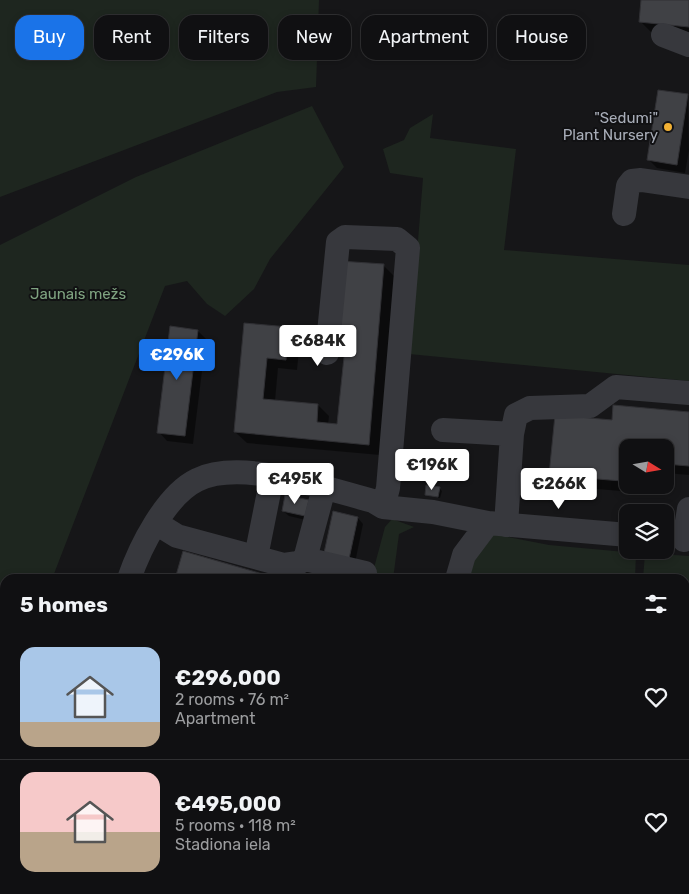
<!DOCTYPE html>
<html lang="en">
<head>
<meta charset="utf-8">
<style>
  body { margin:0; font-family:Rubik,sans-serif; background:#19191b; color:#f1f3f6; height:100vh; display:flex; flex-direction:column; font-size:19px; white-space:nowrap }
  * { box-sizing:border-box; margin:0 }
  p { font-size:16px; color:#9c9d9f }
  .icon { flex:none; width:28px; height:28px; fill:none; stroke:currentColor; stroke-width:2; stroke-linecap:round; stroke-linejoin:round }
  .map { position:relative; flex:1; overflow:hidden }
  .drawer { position:absolute; left:0px; top:574px; width:690px; height:321px; display:flex; flex-direction:column; background:#101012; border-radius:15px 15px 0 0; box-shadow:0 2px 8px #0003,0 0 0 1px #303032 }
  .drawer>* { flex:none }
  .guide { position:absolute; left:15px; top:15px; width:660px; height:45px; display:flex; gap:10px }
  .needle { width:32px; rotate:101deg }
  .controls { position:absolute; left:619px; top:439px; display:grid; gap:10px }
  .controls a { display:grid; place-items:center; width:55px; height:55px; border-radius:10px; background:#101012; box-shadow:0 2px 8px #0003,0 0 0 1px #303032; font-size:25px }
  .price { position:absolute; translate:-50% -42px; padding:0 11px; border-radius:5px; background:#fff; color:#222; font-size:16px; line-height:32px; filter:drop-shadow(0 1px 2px #0008) }
  .price::after { content:''; position:absolute; left:50%; top:30px; width:15px; height:11px; margin-left:-8px; background:inherit; clip-path:polygon(0 0,100% 0,50% 100%) }
  .price.active { background:#1a73e8; color:#fff }
  ul { padding:0; list-style:none }
  li { display:flex; align-items:center; gap:15px; height:125px; padding:0 20px }
  li+li { border-top:1px solid #303032 }
  li span { display:grid; place-items:center; flex:none; width:140px; height:100px; border-radius:15px; color:#555 }
  li>.icon { margin-inline-start:auto }
  span .icon { width:60px; height:60px; fill:#fffc; stroke-width:1 }
  li b { font-size:21px }
  h2 { display:flex; justify-content:space-between; align-items:center; height:60px; padding:0 20px; font-size:21px }
  .tag { padding:0 18px; border-radius:15px; background:#101012; box-shadow:0 2px 8px #0003,0 0 0 1px #303032; font-size:18px; line-height:45px }
  .tag.active { background:#1a73e8; color:#fff }
  .map>svg:first-child { display:block }
  .green { fill:#1e261f }
  .shadow { fill:#0007 }
  .building { fill:#404145; stroke:#303034 }
  .lines { fill:none; stroke-linecap:round; stroke-linejoin:round }
  .minor { stroke:#37383d; stroke-width:24 }
  .poi-dot { fill:#f2b134; stroke:#111113; stroke-width:2 }
  .labels { text-anchor:middle; stroke-width:4; stroke-linejoin:round; paint-order:stroke }
  .poi-label { font-size:15px; fill:#a8adb8; stroke:#111113; text-anchor:end }
  .park-label { font-size:15px; fill:#7fa381; stroke:#111113 }
</style>
</head>
<body>
<div class="map">
<svg width="689" height="894" viewBox="0 0 689 894">
  <rect width="100%" height="100%" fill="#161618"/>
  <path class="green" d="M0,0H319L316,87L277,92L0,197Z
    M312,106L344,167L270,259L254,289L225,316L207,304L187,281L165,286L52,579H5V700L0,713V245L136,177Z
    M433,114L430,138L516,149L504,250L689,265V381L409,354L423,178L390,173L383,149L404,140L410,128Z
    M392,519L414,527L399,534L393,579H371L385,527Z
    M492,534L549,545L636,553L635,579H466L471,558Z
    M645,553L689,556V588L685,587V579H643Z
    M685,725L689,726V784H685Z
    M685,848L689,849V894H516L519,890H685Z
    M331,890H362L361,894H331Z"/>
  <path class="shadow" d="M643,0H689V37L651,32L640,21Z
    M688,95L689,150L685,173L657,168L649,160Z
    M383,265L394,276L380,455L247,443L235,432L246,324L289,328L300,340L297,370L278,368L275,401L318,405L329,416L328,425L338,426L345,348L334,337Z
    M198,331L206,339L193,444L167,441L159,432Z
    M689,413V475L665,473V448H628V485H650L647,492L639,491L633,485L632,492L562,486L550,475L613,421Z
    M439,488L442,491L440,498L426,494Z
    M286,496L310,521L289,516L283,511Z
    M334,513L358,518L363,524L355,563L331,558Z
    M685,589H689V710L685,709Z
    M0,759H5V836H0Z
    M0,847H5V890H25V894H0Z"/>
  <path class="building" d="M641,0H689V27L639,22Z
    M658,90L688,94L677,165L647,160Z
    M339,261L384,264L369,445L234,432L244,323L289,327L286,360L267,358L263,399L318,404L317,422L337,424L346,338H333Z
    M170,326L198,330L185,436L157,433Z
    M613,405L689,412V466L665,464V448H628V481L626,471H622V481L549,475L555,415L612,420Z
    M426,485L440,487L438,497L425,495Z
    M285,495L309,500L305,516L282,511Z
    M333,511L358,517L349,559L324,553Z
    M183,551L280,579H175Z
    M305,574L321,579H302Z
    M685,587L689,588V701H685Z
    M685,587L689,588V701H685Z
    M0,758H5V829H0Z
    M685,810L689,811V838H685Z
    M0,846H5V890H17V894H0Z"/>
  <g class="lines">
    <path class="minor" d="M663,35L689,45
      M624,214L628,186L632,181L641,180L689,187
      M327,353L338,242L345,237L397,239L408,248L388,488L383,507
      M443,430L512,434
      M156,523L177,536L284,565L298,563L305,559L324,488
      M506,525L512,434L516,415L530,408L590,406L616,387L689,393
      M684,540L689,509
      M256,557L272,477
      M305,559L365,573
      M129,579C140,547 166,495 197,480C241,458 327,489 373,501L383,507L433,512L488,523L628,535
      M457,579L464,555L488,523
      M685,795L689,796
      M397,894V890"/>
  </g>
  <circle class="poi-dot" cx="668" cy="127" r="5"/>
  <g class="labels">
    <g class="poi-label">
      <text x="658" y="123">"Sedumi"<tspan x="658" dy="17">Plant Nursery</tspan></text>
    </g>
    <g class="park-label">
      <text x="78" y="299">Jaunais mežs</text>
    </g>
  </g>
</svg>
<div class="controls">
<a><svg class="needle" viewBox="-14 -14 28 28"><path d="M0-13l5 13h-10z" fill="#e53935"/><path d="M0 13l5-13h-10z" fill="#9c9d9f"/></svg></a>
<a><svg class="icon" aria-label="layers" viewBox="0 0 24 24"><path d="M12 4l9 5-9 5-9-5zM3 14l9 5 9-5"/></svg></a>
</div>
<b class="price" style="left:318px;top:367px">€684K</b>
<b class="price active" style="left:177px;top:381px">€296K</b>
<b class="price" style="left:432px;top:491px">€196K</b>
<b class="price" style="left:295px;top:505px">€495K</b>
<b class="price" style="left:559px;top:510px">€266K</b>
<div class="guide">
<a class="tag active">Buy</a>
<a class="tag">Rent</a>
<a class="tag">Filters</a>
<a class="tag">New</a>
<a class="tag">Apartment</a>
<a class="tag">House</a>
</div>
<section class="drawer">
<h2>5 homes<svg class="icon" aria-label="filters" viewBox="0 0 24 24"><path d="M4 7h16M4 17h16"/><circle cx="9" cy="7" r="2"/><circle cx="15" cy="17" r="2"/></svg></h2>
<ul>
<li><span style="background:linear-gradient(#a9c7e8 75%,#b9a48a 0)"><svg class="icon" aria-label="home" viewBox="0 0 24 24"><path d="M3 11l9-7 9 7M6 9v11h12V9"/></svg></span><div><b>€296,000</b><p>2 rooms · 76 m²</p><p>Apartment</p></div><svg class="icon" aria-label="heart" viewBox="0 0 24 24"><path d="M12 20l-8-8c-3-5 5-10 8-4 3-6 11-1 8 4z"/></svg></li>
<li><span style="background:linear-gradient(#f6c9c9 60%,#b9a48a 0)"><svg class="icon" aria-label="home" viewBox="0 0 24 24"><path d="M3 11l9-7 9 7M6 9v11h12V9"/></svg></span><div><b>€495,000</b><p>5 rooms · 118 m²</p><p>Stadiona iela</p></div><svg class="icon" aria-label="heart" viewBox="0 0 24 24"><path d="M12 20l-8-8c-3-5 5-10 8-4 3-6 11-1 8 4z"/></svg></li>
</ul>
</section>
</div>
</body>
</html>
